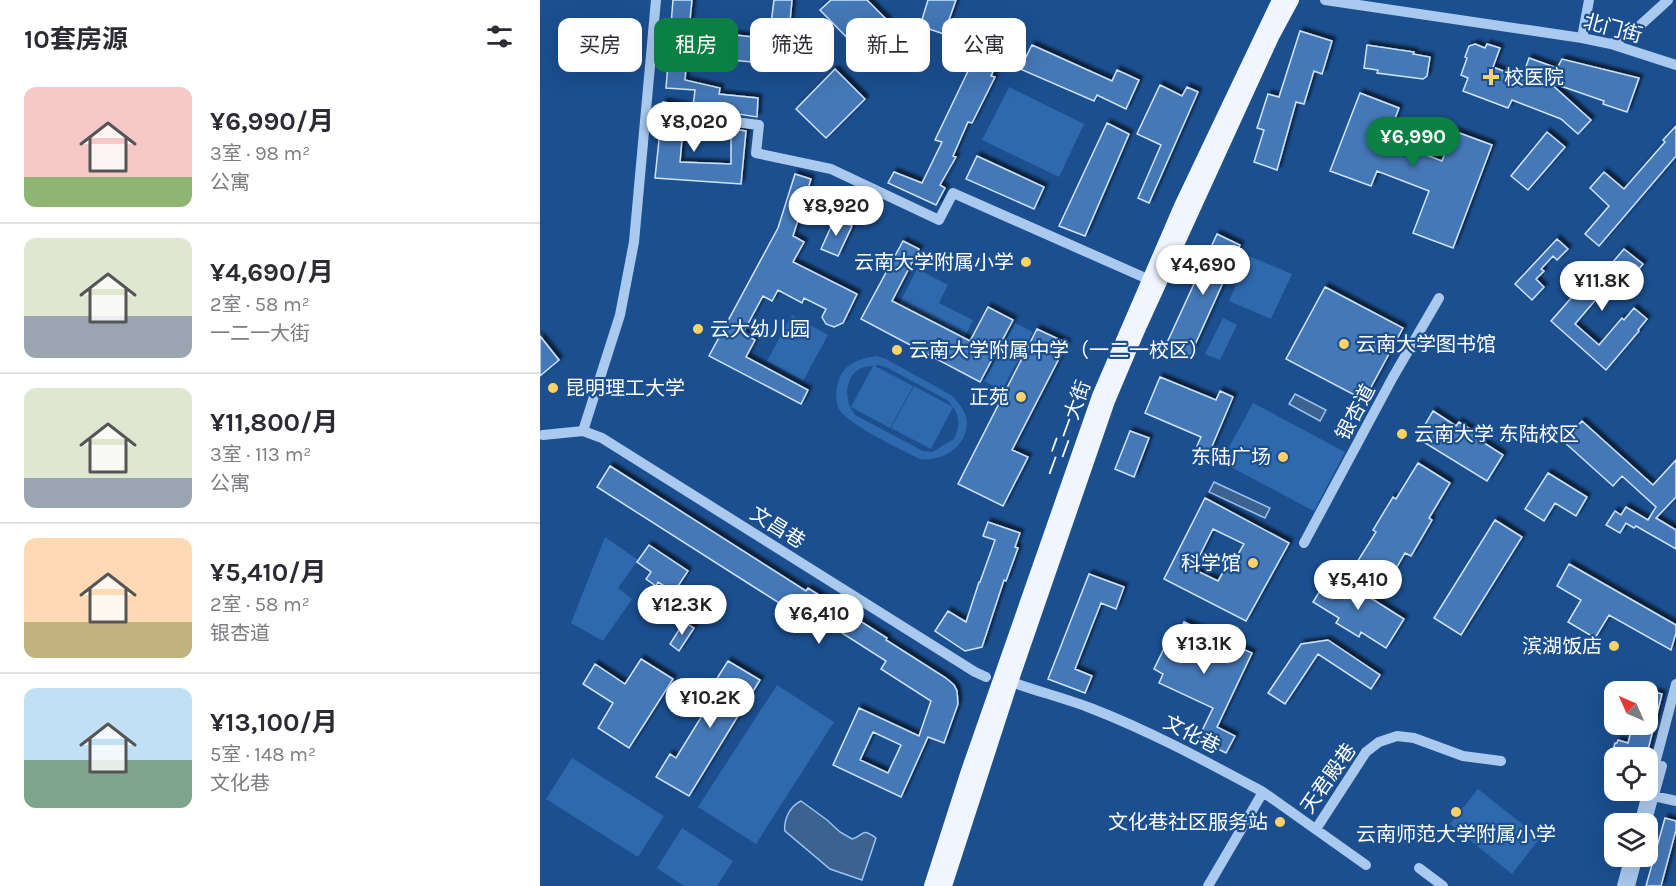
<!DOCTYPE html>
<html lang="zh">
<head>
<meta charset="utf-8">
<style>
  body { margin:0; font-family:Karla,"Noto Sans SC",sans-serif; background:#f2f2f3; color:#2b2b33; height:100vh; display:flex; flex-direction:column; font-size:22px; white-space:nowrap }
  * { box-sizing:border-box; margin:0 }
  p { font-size:20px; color:#7c7c81 }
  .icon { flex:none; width:33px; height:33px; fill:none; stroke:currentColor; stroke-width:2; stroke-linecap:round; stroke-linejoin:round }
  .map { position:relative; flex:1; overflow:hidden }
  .side { display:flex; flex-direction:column; background:#fff; width:540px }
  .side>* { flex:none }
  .banner { position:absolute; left:18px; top:18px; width:570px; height:54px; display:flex; gap:12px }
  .needle { width:39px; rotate:315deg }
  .tools { position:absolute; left:1064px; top:681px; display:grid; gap:12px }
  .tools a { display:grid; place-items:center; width:54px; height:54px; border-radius:12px; background:#fff; box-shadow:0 6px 24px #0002; font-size:30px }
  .price { position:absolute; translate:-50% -51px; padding:0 14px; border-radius:21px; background:#fff; color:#222; font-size:20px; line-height:39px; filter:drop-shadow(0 2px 3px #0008) }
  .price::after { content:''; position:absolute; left:50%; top:36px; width:18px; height:14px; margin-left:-9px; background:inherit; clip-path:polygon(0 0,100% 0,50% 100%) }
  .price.selected { background:#0b8043; color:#fff }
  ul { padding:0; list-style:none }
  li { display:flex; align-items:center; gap:18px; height:150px; padding:0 24px }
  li+li { border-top:2px solid #e1e1e2 }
  li span { display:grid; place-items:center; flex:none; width:168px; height:120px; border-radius:12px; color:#555 }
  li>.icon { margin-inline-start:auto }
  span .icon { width:72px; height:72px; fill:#fffc; stroke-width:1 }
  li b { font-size:26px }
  h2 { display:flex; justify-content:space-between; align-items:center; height:72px; padding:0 24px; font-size:26px }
  .chip { padding:0 21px; border-radius:12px; background:#fff; box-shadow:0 6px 24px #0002; font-size:21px; line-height:54px }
  .chip.selected { background:#0b8043; color:#fff }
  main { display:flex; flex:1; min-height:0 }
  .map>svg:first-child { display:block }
  .green { fill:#2e69ad; fill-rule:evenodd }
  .water { fill:#3c6290; stroke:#9cc4f0; stroke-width:1.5 }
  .building { fill:#4478b7; stroke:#cfe3fa; stroke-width:1.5; fill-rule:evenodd; filter:url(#shadow) }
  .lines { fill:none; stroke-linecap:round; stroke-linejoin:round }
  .minor { stroke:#a9c9ee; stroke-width:10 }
  .major { stroke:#f0f6ff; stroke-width:14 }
  .poi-dot { fill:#ffd166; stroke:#1b4f8f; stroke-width:2 }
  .labels { text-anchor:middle; stroke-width:4.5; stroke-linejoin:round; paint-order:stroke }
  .street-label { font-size:20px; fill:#fff; stroke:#1b4f8f }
  .poi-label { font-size:20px; fill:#fff; stroke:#1b4f8f; text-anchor:start }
</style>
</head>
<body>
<main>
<section class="side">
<h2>10套房源<svg class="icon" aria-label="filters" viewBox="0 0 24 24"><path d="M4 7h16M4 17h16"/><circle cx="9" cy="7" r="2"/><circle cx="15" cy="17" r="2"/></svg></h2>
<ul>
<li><span style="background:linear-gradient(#f6c9c9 75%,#8fb573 0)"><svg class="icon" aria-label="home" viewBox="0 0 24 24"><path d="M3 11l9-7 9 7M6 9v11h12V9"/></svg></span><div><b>¥6,990/月</b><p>3室 · 98 m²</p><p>公寓</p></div></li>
<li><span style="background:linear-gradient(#dfe7d0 65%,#9aa5b1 0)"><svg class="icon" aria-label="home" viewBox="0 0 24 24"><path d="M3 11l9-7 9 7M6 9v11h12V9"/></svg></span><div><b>¥4,690/月</b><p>2室 · 58 m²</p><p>一二一大街</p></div></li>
<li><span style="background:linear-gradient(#dfe7d0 75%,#9aa5b1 0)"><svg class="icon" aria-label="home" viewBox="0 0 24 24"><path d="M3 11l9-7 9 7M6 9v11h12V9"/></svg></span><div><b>¥11,800/月</b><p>3室 · 113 m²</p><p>公寓</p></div></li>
<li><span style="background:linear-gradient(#ffd9b3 70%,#c2b280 0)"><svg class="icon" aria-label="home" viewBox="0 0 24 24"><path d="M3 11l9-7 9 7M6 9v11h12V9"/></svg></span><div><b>¥5,410/月</b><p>2室 · 58 m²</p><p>银杏道</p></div></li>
<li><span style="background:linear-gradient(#bfe0f5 60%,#7fa58c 0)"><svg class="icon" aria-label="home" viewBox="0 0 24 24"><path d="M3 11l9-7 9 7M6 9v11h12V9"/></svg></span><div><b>¥13,100/月</b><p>5室 · 148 m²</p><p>文化巷</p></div></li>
</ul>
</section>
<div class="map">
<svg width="1136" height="886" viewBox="0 0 1136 886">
  <defs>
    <filter id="shadow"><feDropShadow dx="3.5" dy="-3.5" stdDeviation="1.5" flood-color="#0009"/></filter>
  </defs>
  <rect width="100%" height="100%" fill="#1b4f8f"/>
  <path class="green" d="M469,87L544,124L519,177L442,140Z
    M709,256L752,274L731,319L689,301Z
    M377,269L408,285L399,303L433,320L424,339L359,304Z
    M252,315L288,335L263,381L227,361Z
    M683,318L697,325L680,360L665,354Z
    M475,323L493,332L462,390L444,381Z
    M337,356L346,359L411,395C418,402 427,412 427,423C426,448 401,462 380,459C362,450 304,423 298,407C295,398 296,388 299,379C305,363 321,358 337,356ZM338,365L346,367L407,400C420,413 421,423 414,439L392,452L383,451L315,415C300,396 307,365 333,366L311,407L350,428L373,386L335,366Z
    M374,386L413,407L391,449L351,428Z
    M713,403L805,452L774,511L681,462Z
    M65,537L98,560L78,588L92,599L63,641L31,623Z
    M237,685L294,722L216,844L158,807Z
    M32,758L124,816L98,857L6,799Z
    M938,789L1000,838L972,874L910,824Z
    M142,828L193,861L177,886H144L117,868Z"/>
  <path class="water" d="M755,394L786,410L780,421L749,404Z
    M674,482L730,508L725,518L669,492Z
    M261,801L287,820L300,832L312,839C325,835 321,827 336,838L322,880L290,869L245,831C243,820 250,806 261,801Z"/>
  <path class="building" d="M133,0H152L149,30L223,38V63L147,56L145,80L180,88L179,94L218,98L217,117L153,107L155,90L126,88Z
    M234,0H252L248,42L229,39Z
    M291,0H327L348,21L319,50L280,10Z
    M388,0H416L404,34L380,26Z
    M760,31L792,41L782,74L774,71L764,104L756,102L737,170L714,162L724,130L717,128L728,94L739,97Z
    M441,44L461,54L451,76L455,77L432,123L428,122L413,156L416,157L400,185L405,188L396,205L348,183L354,172L382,183L402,142L395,140Z
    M935,44L945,48L947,44L960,48L953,67L982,78L989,58L1017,68L1022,59L1099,78L1087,112L1063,104L1064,101L1009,82L1051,120L1038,134L1021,119L972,100L968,108L923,91L928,78L921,75L927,58L925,57L929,46Z
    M492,45L572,81L577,70L599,80L586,109L557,95L554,101L480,69Z
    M827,45L874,52L873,54L890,57L887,76L883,79L837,73L838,70L824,68Z
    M295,69L325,99L286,138L256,109Z
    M620,85L642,96L647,87L658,92L609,203L598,198L621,145L597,134Z
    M820,93L859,108L847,140L902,161L914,131L952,145L913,248L873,233L889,191L837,171L831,186L790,171Z
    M123,102L145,106L140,162L191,164V129L206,131L201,184L115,178Z
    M567,123L589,134L545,236L519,226Z
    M1136,126V156L1059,246L1045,234L1069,206L1050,188L1064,172L1084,189L1125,142L1123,140Z
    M1007,132L1025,147L988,190L971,176Z
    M437,156L504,187L494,209L426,179Z
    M255,174L271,179L253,236L264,242L253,262L317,294L303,323L294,327L286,324L282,317L286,309L264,298L262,303L238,290L232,301L223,296L203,333L215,340L206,357L268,390L261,404L169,356L238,228Z
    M295,218L312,226L298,256L281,249Z
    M677,234L700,245L649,358L625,347Z
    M1017,239L1028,249L1017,260L1013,256L1001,269L1004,271L996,279L1004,287L992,300L975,284Z
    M363,241L379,249L352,301L430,341L448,307L473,320L440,382L321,319Z
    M1084,249L1103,264L1086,285L1080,280L1062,300L1058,297L1035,324L1059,345L1082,318L1084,320L1094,308L1107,319L1098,330L1099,331L1066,370L1011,321L1053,273L1059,278Z
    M785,287L863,328L824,400L746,359Z
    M497,329L527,343L472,450L488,457L463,506L418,484Z
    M0,336L19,360L0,376Z
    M620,377L676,400L680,391L693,397L670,451L657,446L661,437L605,413Z
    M893,411L916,426L919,422L943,437L941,441L963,455L947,481L877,438Z
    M1042,421L1113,485L1136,460V497L1116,518L1136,530V549L1096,526L1094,528L1086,523L1080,533L1066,525L1075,511L1081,515L1086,507L1108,520L1116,507L1082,476L1073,486L1023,441Z
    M590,431L609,438L594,477L575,469Z
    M878,463L910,483L889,518L892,520L871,556L865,553L846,586L814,567L836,532L833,530L853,497L856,499Z
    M70,466L266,591L268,588L347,638L346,640L406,678L414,685L417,691L418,704L404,743L388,737L361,797L293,765L319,708L379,736L391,701L341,669L346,661L252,601L247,608L57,487ZM333,732L361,745L348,773L320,760Z
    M1008,473L1047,497L1036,516L1015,503L1004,521L985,509Z
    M665,498L749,543L706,621L624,579ZM673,529L704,544L697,556L692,557L678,581L653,569Z
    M955,520L982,537L921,635L894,618Z
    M448,522L480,533L475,547L478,548L466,581L464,580L442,647L425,651L395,631L408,611L426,622L439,582H440L455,540L443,536Z
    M109,545L148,571L134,592L118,582L116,586L106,579L111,572L97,562Z
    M1029,564L1136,625V633L1131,650L1069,615L1055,638L1028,622L1041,600L1017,586Z
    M791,573L864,619L846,648L821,632L819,637L796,623L799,618L773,602Z
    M549,574L584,587L576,609L561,603L535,669L552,676L545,693L508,679Z
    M144,622L154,628L139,651L130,644Z
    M644,622L712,653L677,727L695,736L686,753L658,739L673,708L619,683L623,674L614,669L634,628L640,631Z
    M788,640L840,675L831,689L778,654L745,704L728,693L761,644Z
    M101,659L133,679L89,748L58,728L73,703L43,684L55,664L85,684Z
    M188,661L220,680L149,796L116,777L130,754L136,758L173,698L167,694Z
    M1110,691L1122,694L1106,758H1071L1075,743H1077L1078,740L1088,743L1093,724H1107V696Z
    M1125,818L1136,821V830L1121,886H1106Z"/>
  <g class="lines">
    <path class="minor" d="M785,0L1042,38L1071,44L1136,65
      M1042,38L1049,0
      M1071,44L1094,31L1128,0
      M162,118L219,125L216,153L291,169L399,220L413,193L610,280
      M43,431L80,315L94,242L116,0
      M3,435L43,431L62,438L435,672L446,677
      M764,543L853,377L899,298
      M466,680C495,691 525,698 553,709C612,732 667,762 723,792L668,886
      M723,792L826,865
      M1114,796L1136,801
      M1099,824L1136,684
      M1106,824L1122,766
      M776,829L826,752L839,742L857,736L874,738L923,756L961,761
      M879,868L903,886
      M1082,886L1090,856
      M1090,886L1098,856"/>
    <path class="major" d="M391,886L428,771L559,396L641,206L739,0
      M405,886L471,682L568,401L598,330L732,37L752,0"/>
  </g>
  <g class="poi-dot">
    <path d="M948 68h6v6h6v6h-6v6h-6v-6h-6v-6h6z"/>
    <circle cx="486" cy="262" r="6"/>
    <circle cx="158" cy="329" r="6"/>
    <circle cx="804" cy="344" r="6"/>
    <circle cx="357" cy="350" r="6"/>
    <circle cx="13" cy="388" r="6"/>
    <circle cx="481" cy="397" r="6"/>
    <circle cx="862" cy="434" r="6"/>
    <circle cx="743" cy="457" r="6"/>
    <circle cx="713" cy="563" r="6"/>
    <circle cx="1074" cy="646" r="6"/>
    <circle cx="916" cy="812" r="6"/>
    <circle cx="740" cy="822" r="6"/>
  </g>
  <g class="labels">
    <g class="street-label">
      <text transform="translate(1073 28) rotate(15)" y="7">北门街</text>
      <text transform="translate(815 412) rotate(-62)" y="7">银杏道</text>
      <text transform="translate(527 428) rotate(-70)" y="7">一二一大街</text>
      <text transform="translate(238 527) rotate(32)" y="7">文昌巷</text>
      <text transform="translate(652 734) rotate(27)" y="7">文化巷</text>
      <text transform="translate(788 778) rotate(-55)" y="7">天君殿巷</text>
    </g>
    <g class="poi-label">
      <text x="964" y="84">校医院</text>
      <text x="474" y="269" text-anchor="end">云南大学附属小学</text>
      <text x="170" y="336">云大幼儿园</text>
      <text x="816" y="351">云南大学图书馆</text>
      <text x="369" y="357">云南大学附属中学（一二一校区）</text>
      <text x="25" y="395">昆明理工大学</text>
      <text x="469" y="404" text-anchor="end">正苑</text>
      <text x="874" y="441">云南大学 东陆校区</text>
      <text x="731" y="464" text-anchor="end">东陆广场</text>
      <text x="701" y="570" text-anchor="end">科学馆</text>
      <text x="1062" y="653" text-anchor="end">滨湖饭店</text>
      <text x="728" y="829" text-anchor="end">文化巷社区服务站</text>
      <text x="916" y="841" text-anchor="middle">云南师范大学附属小学</text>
    </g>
  </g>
</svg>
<div class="tools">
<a><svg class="needle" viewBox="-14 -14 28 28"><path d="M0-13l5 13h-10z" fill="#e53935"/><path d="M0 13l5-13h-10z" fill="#7c7c81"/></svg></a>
<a><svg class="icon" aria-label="locate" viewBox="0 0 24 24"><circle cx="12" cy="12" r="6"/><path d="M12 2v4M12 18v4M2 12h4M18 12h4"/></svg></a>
<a><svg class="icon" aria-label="layers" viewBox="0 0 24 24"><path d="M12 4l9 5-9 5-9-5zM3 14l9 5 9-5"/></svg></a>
</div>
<b class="price" style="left:154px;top:153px">¥8,020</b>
<b class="price selected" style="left:873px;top:168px">¥6,990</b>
<b class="price" style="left:296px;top:237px">¥8,920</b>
<b class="price" style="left:663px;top:296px">¥4,690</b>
<b class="price" style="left:1062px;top:312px">¥11.8K</b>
<b class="price" style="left:818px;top:611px">¥5,410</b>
<b class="price" style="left:142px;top:636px">¥12.3K</b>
<b class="price" style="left:279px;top:645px">¥6,410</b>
<b class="price" style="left:664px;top:675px">¥13.1K</b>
<b class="price" style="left:170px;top:729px">¥10.2K</b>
<div class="banner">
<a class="chip">买房</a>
<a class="chip selected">租房</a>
<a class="chip">筛选</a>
<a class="chip">新上</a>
<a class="chip">公寓</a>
</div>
</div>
</main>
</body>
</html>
